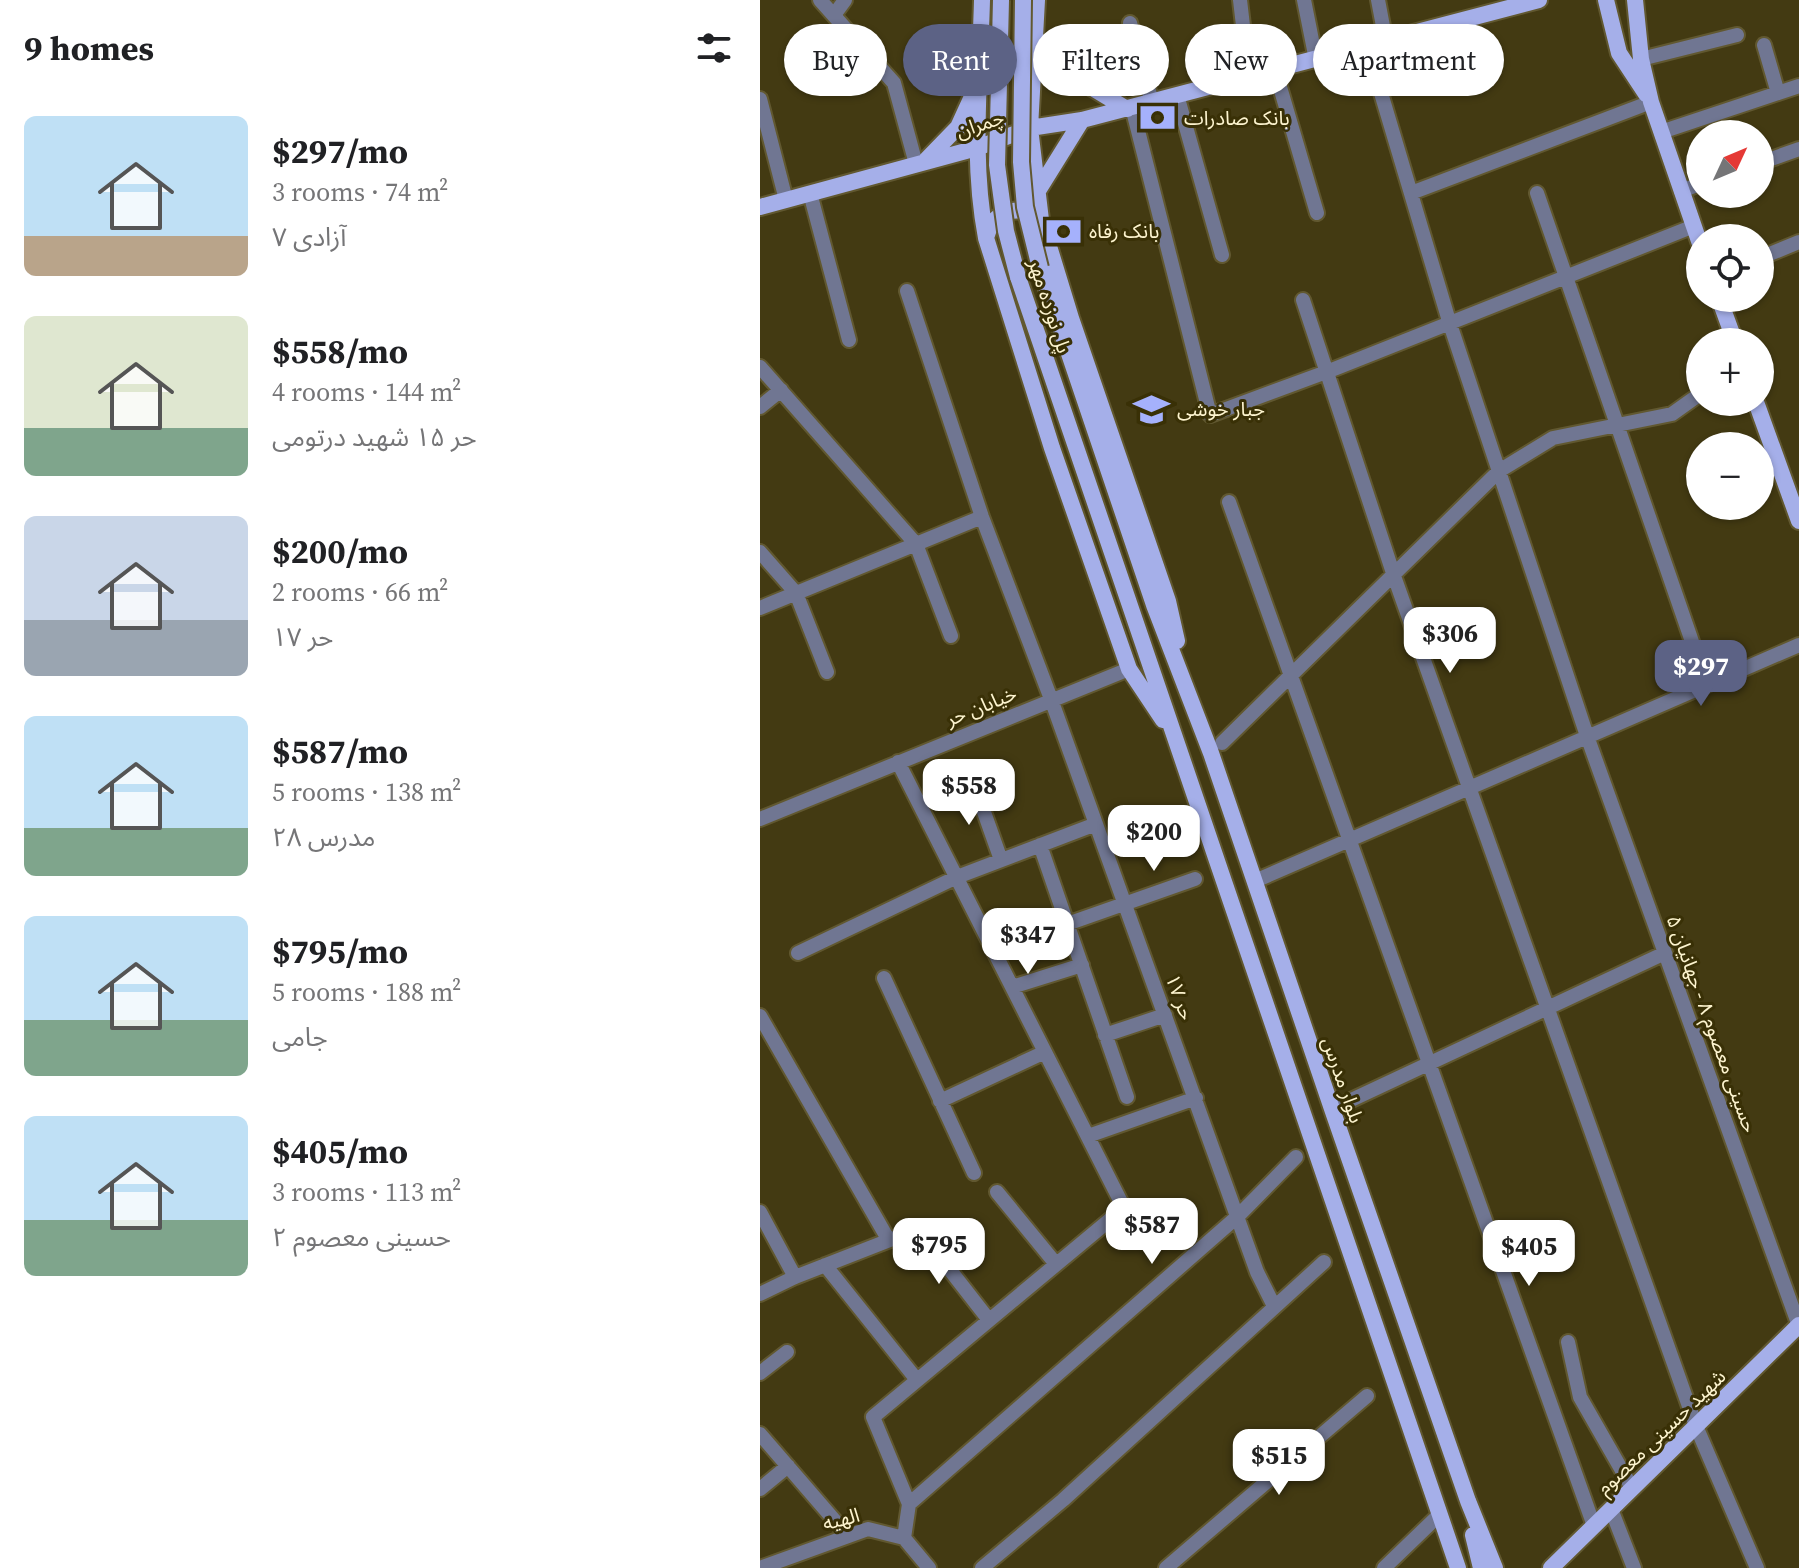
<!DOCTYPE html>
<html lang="en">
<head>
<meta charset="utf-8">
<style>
  body { margin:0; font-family:"Source Serif 4","Noto Sans Arabic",serif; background:#f6f6f6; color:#202124; height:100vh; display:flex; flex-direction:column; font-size:30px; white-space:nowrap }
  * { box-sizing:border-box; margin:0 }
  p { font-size:26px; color:#757577 }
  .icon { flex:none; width:44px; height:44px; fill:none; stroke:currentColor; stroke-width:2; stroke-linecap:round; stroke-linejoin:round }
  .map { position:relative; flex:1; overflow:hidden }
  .sheet { display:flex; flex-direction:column; background:#fff; width:760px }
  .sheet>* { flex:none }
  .banner { position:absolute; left:24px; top:24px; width:760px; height:72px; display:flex; gap:16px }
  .needle { width:52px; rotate:46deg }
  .buttons { position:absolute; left:926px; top:120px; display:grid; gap:16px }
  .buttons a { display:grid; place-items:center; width:88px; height:88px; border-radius:50%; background:#fff; box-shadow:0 2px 6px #0004; font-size:40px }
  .price { position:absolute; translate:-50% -68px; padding:0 18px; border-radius:16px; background:#fff; color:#222; font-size:26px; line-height:52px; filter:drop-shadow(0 2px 4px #0008) }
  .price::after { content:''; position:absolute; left:50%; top:48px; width:24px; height:18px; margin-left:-12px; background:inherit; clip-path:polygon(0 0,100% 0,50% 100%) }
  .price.on { background:#5c6285; color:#fff }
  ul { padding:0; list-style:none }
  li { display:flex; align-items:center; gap:24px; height:200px; padding:0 24px }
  li span { display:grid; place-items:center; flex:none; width:224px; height:160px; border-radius:12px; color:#555 }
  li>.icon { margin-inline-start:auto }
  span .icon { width:96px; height:96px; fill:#fffc; stroke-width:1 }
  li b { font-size:34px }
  h2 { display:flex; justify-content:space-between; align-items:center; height:96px; padding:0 24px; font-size:34px }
  .pill { padding:0 28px; border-radius:36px; background:#fff; box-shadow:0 2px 6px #0004; font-size:28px; line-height:72px }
  .pill.on { background:#5c6285; color:#fff }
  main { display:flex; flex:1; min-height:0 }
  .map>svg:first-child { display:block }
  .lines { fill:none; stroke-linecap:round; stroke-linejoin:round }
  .minor-casing { stroke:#615830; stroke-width:18 }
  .major-casing { stroke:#615830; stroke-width:20 }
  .minor { stroke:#707692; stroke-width:14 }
  .major { stroke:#a5afe9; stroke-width:16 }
  .major-bridge-casing { stroke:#615830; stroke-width:20; stroke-linecap:butt }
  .major-bridge { stroke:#a5afe9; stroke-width:16 }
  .labels { text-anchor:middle; stroke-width:6; stroke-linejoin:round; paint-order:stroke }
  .poi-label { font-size:20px; fill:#fdf4cf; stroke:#393006; text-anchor:start }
  .street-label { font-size:20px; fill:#fdf4cf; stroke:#393006 }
</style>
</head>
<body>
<main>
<section class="sheet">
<h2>9 homes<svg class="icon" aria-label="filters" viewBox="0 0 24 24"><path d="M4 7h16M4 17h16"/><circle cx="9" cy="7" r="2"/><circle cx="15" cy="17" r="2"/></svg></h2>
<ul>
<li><span style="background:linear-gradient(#bfe0f5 75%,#b9a48a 0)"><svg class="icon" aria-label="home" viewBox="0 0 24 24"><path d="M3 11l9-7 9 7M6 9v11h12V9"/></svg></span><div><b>$297/mo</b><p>3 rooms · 74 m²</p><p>آزادی ۷</p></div></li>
<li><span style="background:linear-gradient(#dfe7d0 70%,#7fa58c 0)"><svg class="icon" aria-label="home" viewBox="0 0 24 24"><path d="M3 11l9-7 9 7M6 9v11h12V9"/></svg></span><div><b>$558/mo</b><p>4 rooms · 144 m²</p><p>حر ۱۵ شهید درتومی</p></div></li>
<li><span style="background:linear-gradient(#c9d6e8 65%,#9aa5b1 0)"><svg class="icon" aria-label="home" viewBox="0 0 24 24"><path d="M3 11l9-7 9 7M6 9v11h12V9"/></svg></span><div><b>$200/mo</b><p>2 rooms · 66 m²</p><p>حر ۱۷</p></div></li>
<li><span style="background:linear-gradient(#bfe0f5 70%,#7fa58c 0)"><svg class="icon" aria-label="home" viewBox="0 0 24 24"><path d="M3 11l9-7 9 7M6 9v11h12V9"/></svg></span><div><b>$587/mo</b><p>5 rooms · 138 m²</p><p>مدرس ۲۸</p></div></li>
<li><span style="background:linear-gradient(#bfe0f5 65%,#7fa58c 0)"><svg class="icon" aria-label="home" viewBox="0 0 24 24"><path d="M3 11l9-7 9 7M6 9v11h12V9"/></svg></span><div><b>$795/mo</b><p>5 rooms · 188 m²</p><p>جامی</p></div></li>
<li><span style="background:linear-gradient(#bfe0f5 65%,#7fa58c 0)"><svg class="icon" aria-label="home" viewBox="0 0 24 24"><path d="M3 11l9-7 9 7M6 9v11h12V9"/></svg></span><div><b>$405/mo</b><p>3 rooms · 113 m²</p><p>حسینی معصوم ۲</p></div></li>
</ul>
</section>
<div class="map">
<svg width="1039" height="1568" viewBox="0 0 1039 1568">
  <rect width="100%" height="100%" fill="#433a12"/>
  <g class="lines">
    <defs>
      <path id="minor" d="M60,0L134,83L156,164
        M480,0L489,77
        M544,0L556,60
        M618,0L626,42
        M74,15L85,0
        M370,23L392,102
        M1004,45L1018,93
        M607,46L689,321L827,736L1039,1326
        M881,59L977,35
        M515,70L557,213
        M417,95L462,255
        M0,99L26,200
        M372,107L450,415L569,371L934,226
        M901,132L1039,86
        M1000,163L1039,149
        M921,191L940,184
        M50,193L89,340
        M651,193L891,102
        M777,193L947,685
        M1000,258L1039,242
        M147,291L222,517L291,699L497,1272L514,1306
        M543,300L634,576L936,1426L997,1568
        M0,367L156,544L191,636
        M0,407L21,390
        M469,502L834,1526
        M0,552L36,593L67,672
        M0,608L222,517
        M462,743L739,471L793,438L912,414L940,394
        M138,762L364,1208L113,1417L149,1504L144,1538
        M213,781L241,860
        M0,819L369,669
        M280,845L367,1097
        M495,881L1039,645
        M307,924L435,879
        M38,953L197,877L336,824
        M124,978L214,1173
        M252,987L322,965
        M0,1016L128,1239
        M345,1035L405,1015
        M180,1101L285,1052
        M572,1109L905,953
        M328,1136L436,1098
        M237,1192L296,1264
        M0,1212L35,1277
        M65,1265L157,1380
        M0,1294L35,1277L158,1229L229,1320
        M808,1342L820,1397L872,1488
        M0,1373L27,1352
        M0,1434L88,1536
        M0,1489L28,1466
        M149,1504L478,1216L536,1157
        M851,1509L874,1568
        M0,1568L108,1529L144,1538L169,1568
        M222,1568L303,1500L564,1262
        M406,1568L607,1396
        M624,1568L679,1515"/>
      <path id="major" d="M222,0C220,80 211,159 226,238L292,448L369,669L403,720
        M277,0L270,128L281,220L311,318L408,601L417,641
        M846,0L859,53L886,94
        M875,0L881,59L891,102L940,244
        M275,38L314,77L367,109
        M166,160L198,127L214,92
        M276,194L322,120
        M0,207L217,148L270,128L322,120L779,0
        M226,238C232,213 254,203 276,217
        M280,268L394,605L451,753L572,1109L708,1501L735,1568
        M258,277L698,1568
        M959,298L975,342
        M996,402L1039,521
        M713,1535L721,1568
        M791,1568L1039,1325"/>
    </defs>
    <use href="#minor" class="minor-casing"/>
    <use href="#major" class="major-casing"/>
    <use href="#minor" class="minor"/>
    <use href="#major" class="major"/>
    <defs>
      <path id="major-bridge" d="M241,0L237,165L246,231L258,277
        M263,0L261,162L265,207L280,268"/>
    </defs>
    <use href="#major-bridge" class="major-bridge-casing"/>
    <use href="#major-bridge" class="major-bridge"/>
  </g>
  <defs>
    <symbol id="bank-bare" viewBox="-9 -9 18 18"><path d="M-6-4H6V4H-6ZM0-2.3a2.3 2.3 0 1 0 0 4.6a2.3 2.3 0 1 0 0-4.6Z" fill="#a5b1fc" stroke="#393006" stroke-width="2.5" paint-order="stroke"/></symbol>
    <symbol id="school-bare" viewBox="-9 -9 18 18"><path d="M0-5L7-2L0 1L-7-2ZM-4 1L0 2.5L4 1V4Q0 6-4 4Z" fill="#a5b1fc" stroke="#393006" stroke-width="2.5" paint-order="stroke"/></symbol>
  </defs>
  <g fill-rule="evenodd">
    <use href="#bank-bare" x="372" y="92" width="51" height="51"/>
    <use href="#bank-bare" x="278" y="206" width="51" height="51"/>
    <use href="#school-bare" x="366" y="384" width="51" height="51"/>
  </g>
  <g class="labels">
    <g class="poi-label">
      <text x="424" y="125">بانک صادرات</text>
      <text x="329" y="238">بانک رفاه</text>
      <text x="417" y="416">جبار خوشی</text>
    </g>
    <g class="street-label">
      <text transform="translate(220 124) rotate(-18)" y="7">چمران</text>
      <text transform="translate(290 306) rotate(72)" y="7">پل نوزده مهر</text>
      <text transform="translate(221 706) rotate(-22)" y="7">خیابان حر</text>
      <text transform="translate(420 997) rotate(70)" y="7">حر ۱۷</text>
      <text transform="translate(952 1024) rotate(70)" y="7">حسینی معصوم ۸ - جهانیان ۵</text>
      <text transform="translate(583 1080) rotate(71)" y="7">بلوار مدرس</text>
      <text transform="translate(901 1432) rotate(-44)" y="7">شهید حسینی معصوم</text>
      <text transform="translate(81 1519) rotate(-15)" y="7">الهیه</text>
    </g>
  </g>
</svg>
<div class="buttons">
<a><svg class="needle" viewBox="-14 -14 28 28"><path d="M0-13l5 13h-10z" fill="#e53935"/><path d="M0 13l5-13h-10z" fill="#757577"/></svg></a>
<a><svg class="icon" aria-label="locate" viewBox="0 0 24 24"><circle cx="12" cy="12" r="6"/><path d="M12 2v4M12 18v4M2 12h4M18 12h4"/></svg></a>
<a>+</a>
<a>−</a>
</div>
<b class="price" style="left:690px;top:675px">$306</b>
<b class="price on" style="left:941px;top:708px">$297</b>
<b class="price" style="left:209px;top:827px">$558</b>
<b class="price" style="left:394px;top:873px">$200</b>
<b class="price" style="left:268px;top:976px">$347</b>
<b class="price" style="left:392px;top:1266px">$587</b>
<b class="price" style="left:179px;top:1286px">$795</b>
<b class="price" style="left:769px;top:1288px">$405</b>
<b class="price" style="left:519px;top:1497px">$515</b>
<div class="banner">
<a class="pill">Buy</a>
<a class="pill on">Rent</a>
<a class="pill">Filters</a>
<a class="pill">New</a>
<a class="pill">Apartment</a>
</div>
</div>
</main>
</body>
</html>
